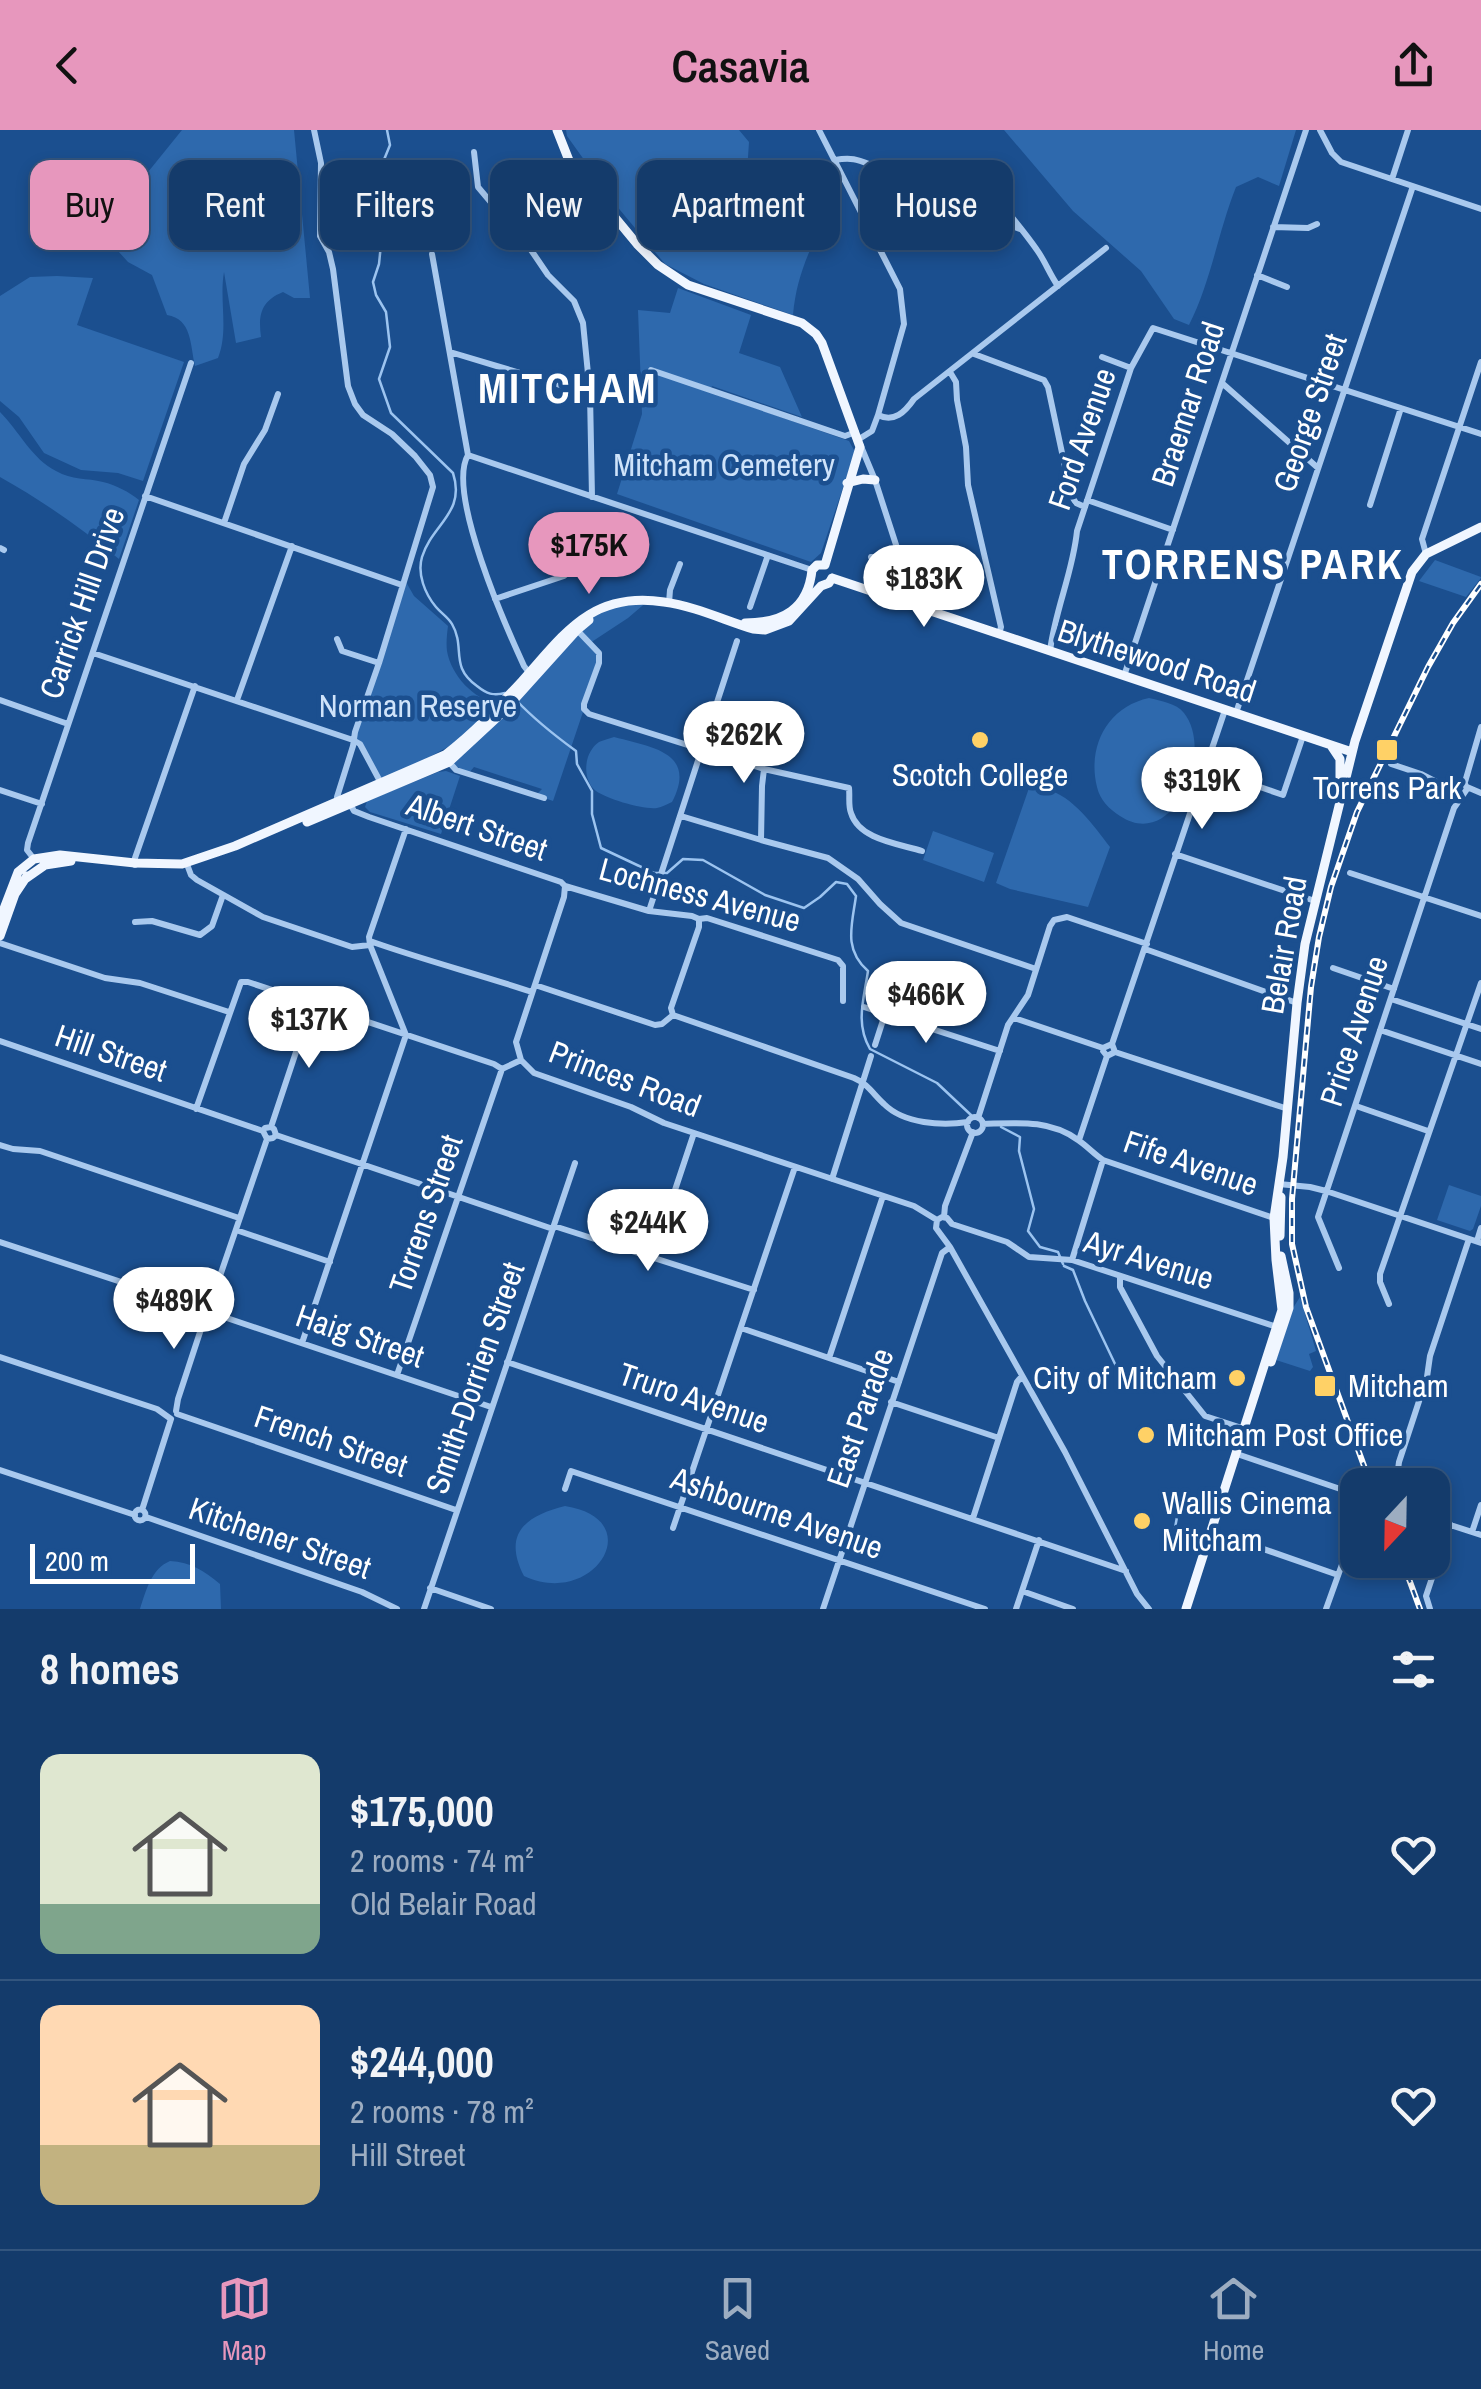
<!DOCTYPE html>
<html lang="en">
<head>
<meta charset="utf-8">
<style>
  body { margin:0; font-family:"Archivo Narrow",sans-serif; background:#1d4271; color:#f1f3f6; height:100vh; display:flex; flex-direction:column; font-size:38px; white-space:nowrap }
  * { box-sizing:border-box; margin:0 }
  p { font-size:32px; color:#9dadc1 }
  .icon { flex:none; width:55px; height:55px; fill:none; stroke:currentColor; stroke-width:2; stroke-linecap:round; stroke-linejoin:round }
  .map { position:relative; height:1479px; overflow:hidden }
  .details { display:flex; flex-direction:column; background:#143b6b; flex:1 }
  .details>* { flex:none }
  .hud { position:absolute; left:30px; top:30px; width:1422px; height:90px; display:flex; gap:20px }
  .needle { width:65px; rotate:202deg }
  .buttons { position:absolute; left:1340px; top:1338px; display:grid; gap:20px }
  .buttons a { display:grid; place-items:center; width:110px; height:110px; border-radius:20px; background:#143b6b; box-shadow:0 5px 15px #0003,0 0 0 2px #33557e; font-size:50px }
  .scale { position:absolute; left:30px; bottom:25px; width:165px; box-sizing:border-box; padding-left:10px; border:5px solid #fff; border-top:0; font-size:28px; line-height:35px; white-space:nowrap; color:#fff; -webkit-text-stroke:8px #1b4f8f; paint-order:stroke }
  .price { position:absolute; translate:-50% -85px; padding:0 22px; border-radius:35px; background:#fff; color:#222; font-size:32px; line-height:65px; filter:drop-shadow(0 2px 5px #0008) }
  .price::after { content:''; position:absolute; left:50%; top:60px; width:30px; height:22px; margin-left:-15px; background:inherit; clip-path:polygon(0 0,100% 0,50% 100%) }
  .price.active { background:#e797bd; color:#111 }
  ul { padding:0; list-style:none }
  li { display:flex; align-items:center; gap:30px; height:250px; padding:0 40px }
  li+li { border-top:2px solid #33557e }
  li span { display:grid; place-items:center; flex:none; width:280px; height:200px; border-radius:20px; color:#555 }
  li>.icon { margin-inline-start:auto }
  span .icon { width:120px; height:120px; fill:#fffc; stroke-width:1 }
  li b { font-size:42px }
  h2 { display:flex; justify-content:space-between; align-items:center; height:120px; padding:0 40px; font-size:42px }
  .pill { padding:0 35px; border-radius:20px; background:#143b6b; box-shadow:0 5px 15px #0003,0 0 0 2px #33557e; font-size:35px; line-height:90px }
  .pill.active { background:#e797bd; color:#111 }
  header { display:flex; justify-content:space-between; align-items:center; height:130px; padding:0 40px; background:#e797bd; color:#111; font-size:45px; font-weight:600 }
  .dock { display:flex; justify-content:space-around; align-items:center; height:140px; border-top:2px solid #33557e; background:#143b6b; font-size:28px; color:#9dadc1 }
  .dock a { display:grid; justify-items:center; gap:5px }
  .dock .active { color:#e797bd }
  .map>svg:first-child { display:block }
  .green { fill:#2e69ad }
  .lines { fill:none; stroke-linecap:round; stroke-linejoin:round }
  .stream { stroke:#9cc4f0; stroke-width:2.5 }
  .minor { stroke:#a9c9ee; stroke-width:6 }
  .major { stroke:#f0f6ff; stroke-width:9 }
  .rail-casing { stroke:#fff; stroke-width:6 }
  .rail { stroke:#1b4f8f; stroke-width:2.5; stroke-dasharray:8; stroke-linecap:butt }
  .poi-dot { fill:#ffd166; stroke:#1b4f8f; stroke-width:4 }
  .labels { text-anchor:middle; stroke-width:9; stroke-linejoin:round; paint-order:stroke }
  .street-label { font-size:32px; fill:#fff; stroke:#1b4f8f }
  .park-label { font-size:32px; fill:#cfe3fa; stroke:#1b4f8f }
  .poi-label { font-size:32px; fill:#fff; stroke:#1b4f8f; text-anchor:start }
  .district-label { font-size:42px; font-weight:bold; letter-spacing:2.5px; fill:#fff; stroke:#1b4f8f }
</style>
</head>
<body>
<header><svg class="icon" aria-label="back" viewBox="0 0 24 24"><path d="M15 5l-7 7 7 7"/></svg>Casavia<svg class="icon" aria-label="share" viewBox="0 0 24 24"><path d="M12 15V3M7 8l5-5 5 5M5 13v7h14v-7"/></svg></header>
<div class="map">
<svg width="1481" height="1479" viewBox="0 0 1481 1479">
  <rect width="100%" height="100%" fill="#1b4f8f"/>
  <path class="green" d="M182,0H294L310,168H294L283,162C261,171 258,185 261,207L236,213L224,142C219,171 229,200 218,228L195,236C190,214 192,189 167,185L152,145L128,132L118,121L144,47Z
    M566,0H739L749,12L746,57L740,79L755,96L764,101L793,79H813L820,98C806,128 796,151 793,185L704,154L665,134L620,80L567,6Z
    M1004,0H1296L1279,56L1258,47L1236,57C1218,102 1211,152 1189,195L1174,189L1141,141L1073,81Z
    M57,146L93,148L77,195L184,232L143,351L118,343L81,340L44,323L19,287L0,271V166L30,147Z
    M678,158L751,185L739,223L780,237L802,287L712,256L709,262L849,311L855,322L821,423L811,432L617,364L642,284L638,180L670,183Z
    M0,282C19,301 32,329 56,341C72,350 87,348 103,352C116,355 129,362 139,370L119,429C81,398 43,371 0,347Z
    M1435,430L1481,447V448L1466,467L1419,451Z
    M406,452L414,466L448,496C447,504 446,513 447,521C451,545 474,570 497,573L455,613L382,653L360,614L353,610Z
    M649,470L628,488L590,513L599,523L584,579L553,671L536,665L542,659L474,637L468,644L449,632L576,500L609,474Z
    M1149,568C1161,571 1176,573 1184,583C1215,622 1174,722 1120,686C1109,679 1100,670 1097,657C1087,617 1107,577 1149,568Z
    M614,607C651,617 698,622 672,672C667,674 662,677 657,678C644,680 607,669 596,661C582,650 583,623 599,612C603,610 609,609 614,607Z
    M446,641L460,646L441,704L370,682L365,677L367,671L438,642Z
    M1029,658C1035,658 1041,657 1046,659C1073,666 1094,696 1110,717L1088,777L1010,759L996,753Z
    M933,701L994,723L984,752L923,730Z
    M1449,1055L1481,1066V1076L1473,1099L1470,1101L1437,1090Z
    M1300,1167L1316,1221L1309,1224L1313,1237L1310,1241L1276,1230L1293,1178Z
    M565,1376C650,1389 594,1479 524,1446C502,1403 526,1386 565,1376Z
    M170,1431C191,1432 204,1441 220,1454L221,1479H140C146,1461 151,1439 170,1431Z"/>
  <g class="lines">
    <path class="stream" d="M387,0L390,15L379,42L382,60L380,77L381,114L379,134L373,152L376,165L386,182L390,217L379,249L391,283L453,343C466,383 432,394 422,427C417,444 425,464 436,477C441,483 448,487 452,494C466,518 449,536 477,556C487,564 493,566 505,563
      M516,570C534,589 554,605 576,621L577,634L592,661V684L601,718L654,743H667L683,729L703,730L765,765L804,778L820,767L836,752L847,754L856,766C852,795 843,819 868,841C864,869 855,893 870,919L937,953L971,985
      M1001,997L1020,1007L1019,1021L1034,1079L1028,1101L1040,1117L1058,1122L1063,1134
      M1064,1136L1073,1140L1085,1171L1126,1257
      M1171,1420L1179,1376"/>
    <path class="minor" d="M314,0L321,33L320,106L329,122L333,139L348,256L355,274L363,285L392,304L415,326L430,345L433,357L379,533L355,602L353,616L337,667
      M819,0L900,159L904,194L878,285L872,301L859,309
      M1320,0L1332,23L1341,32L1481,79
      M474,22L478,57L531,120L548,145L574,171L583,193L590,264L592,367
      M835,30C853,27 858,30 874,36C914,51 925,78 929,118
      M1392,49L1408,0
      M1273,97L1308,98L1317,94
      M1020,99L979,83L977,77L981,66L987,64L994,65C1008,83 1024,101 1037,120C1045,131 1050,145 1058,156
      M432,124L468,325
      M1257,145L1287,157
      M450,222L590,264
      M974,224L1044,250L1048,257L1071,365L1076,373L1085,377
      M1102,227L1131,238
      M651,240L845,306L856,302
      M950,242L956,252L957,270L966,317L968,355L1001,497L999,504
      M1222,253L1318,338
      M878,285C894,293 905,282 914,269L1106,118
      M860,314L875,350L911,461V475
      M468,325L812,440
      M468,325C446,362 506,497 524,536L530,544
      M145,366L402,455
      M1087,370L1173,400
      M1370,375L1401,278
      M224,393L244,334L265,300L278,264
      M0,418L4,420
      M1426,424L1422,409L1481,232
      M871,427L887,431L901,430
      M495,469L564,446L573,439L579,424
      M669,473L670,460L680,434
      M750,477L768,425
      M577,500L599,523V533L584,574V579L589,584L764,639L762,656L761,710
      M337,509L342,521L379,533
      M1050,521C1055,480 1073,442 1077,401L1131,238L1153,198L1481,304
      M93,523L353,610L360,614L382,655
      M1124,546L1306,0
      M0,570L68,594
      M237,570L292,416
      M1236,583L1413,56
      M448,631L456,640L544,668
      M1391,634L1421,644L1452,660
      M1205,638L1283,665L1303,606
      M764,639L849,658C850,665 848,676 851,683C859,710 900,714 922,721
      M1465,652L1481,597
      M1467,657L1481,663
      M0,660L42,674
      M350,674L354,681L369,687L561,752L565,756L564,767L516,912L521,930L534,943L631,977L664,993L914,1076L937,1090
      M681,686L761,710L828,728L858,749L880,774L901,793L1036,839
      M1175,724L1315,771
      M34,729L27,720L28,713L191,233
      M135,735V728L195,556
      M188,737L191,745L197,750L263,787L352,817L370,815
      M1350,743L1481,786
      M565,756L649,781L692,786L699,789L707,788L838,830L843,836V871
      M649,781L737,511
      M135,792L152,791L200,805L212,796L223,765
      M370,811C423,830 478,844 532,862
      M0,813L105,848L140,853L229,882
      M1145,819L1297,873
      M1333,838L1394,859
      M535,855L655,895L662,894L673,885
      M1391,869L1481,899
      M864,877L1000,921
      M673,885L854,948C868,954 873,964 884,974C904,994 942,996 968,992
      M673,885L671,878L699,797V789
      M1014,888L1103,918
      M1380,900L1481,934
      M0,911L263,1001
      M1112,914L1103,918V921L1107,926L1115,922L1112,914L1225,580
      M875,915L885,884
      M1115,922L1288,979
      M1356,976L1428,1001
      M196,979L241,852H248L494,934L502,939L521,930
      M967 995a8 8 0 1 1 16 0a8 8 0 1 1-16 0Z
      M978,988L1008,895L1028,865L1050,796L1054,790L1067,787L1147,814
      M983,994C1016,993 1049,989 1078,1010C1087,1016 1094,1024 1103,1030L1274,1088
      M271,997L274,999L276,1005L273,1008L267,1009L263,1001L265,998L271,997L312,874
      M276,1005L553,1099
      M1079,1010L1107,926
      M0,1015L13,1019L40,1021L239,1088
      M832,1049L871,926
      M1279,1054L1310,1057L1326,1061L1481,1113
      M944,1087L945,1076L973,1002
      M937,1090L936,1098L950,1117L1065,1322L1137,1464L1149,1479
      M937,1090L942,1087L947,1088L952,1094L1007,1112L1029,1127L1072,1130L1277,1197
      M554,1096L754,1160
      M236,1100L330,1132
      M1477,1111L1481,1098
      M0,1112L203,1179
      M653,1126L694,1003
      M1072,1130L1103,1030
      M1339,1138L1318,1087L1454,678L1467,659L1464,651H1457L1453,654V661L1458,665H1462
      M1120,1147V1157L1157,1226L1205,1286L1245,1299
      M1389,1174L1380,1152V1144L1481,853
      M209,1178L267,1009
      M212,1183L491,1277
      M741,1198L899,1252
      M302,1213L406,905L370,815L369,807L406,699
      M0,1227L157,1279L171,1289
      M829,1228L883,1066
      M507,1232L1126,1441
      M397,1245L502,939
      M891,1272L999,1308
      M176,1281L178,1269L205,1187
      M177,1284L456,1380
      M1237,1324L1358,1365
      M0,1340L135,1385
      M1396,1355L1399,1332L1427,1247L1430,1226L1469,1109
      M565,1359L571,1341L985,1479
      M134.5 1385a5.5 5.5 0 1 1 11 0a5.5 5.5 0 1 1-11 0Z
      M142,1380L171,1289
      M146,1387L362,1462L397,1479
      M973,1388L1017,1252L1022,1246
      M1432,1389L1481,1405
      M673,1398L795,1037
      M1212,1401L1338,1445
      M1472,1402L1481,1375
      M430,1458L491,1479
      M1022,1461L1073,1479
      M424,1479L575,1033
      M823,1479L942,1123L950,1117
      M1016,1479L1039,1410
      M1326,1479L1358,1390
      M1430,1479L1426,1466L1450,1394"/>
    <path class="major" d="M557,0L570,33L637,114L658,135L688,155L802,193L816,204L822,213L860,317L825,435
      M847,353L863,349L875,350
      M832,448L1352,622
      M745,493C783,493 808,479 812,440L817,435H825
      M1332,617L1340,629V654
      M307,692L449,632L503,582L577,500L589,490
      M25,749L45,735L71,731
      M0,789L18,742L34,729L60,725L135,733L182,734L235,716L445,625C474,603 498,577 523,550C565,503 592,461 664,472C694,476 724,490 753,499L765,500L789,491L821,456L829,453L832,448
      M0,806L15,764L27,746
      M1280,1106L1281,1067
      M1271,1232L1289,1178V1163L1281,1126
      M1186,1479L1282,1180L1276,1130L1274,1088L1283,1027L1297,873L1305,814L1355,611L1412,442L1426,424L1481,397"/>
    <defs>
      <path id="rail" d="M1371,1355L1306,1177L1292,1114V1069L1311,857L1319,807L1331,757L1357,682L1428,537L1453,493L1481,454
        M1402,1430L1420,1479"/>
    </defs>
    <use href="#rail" class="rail-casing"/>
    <use href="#rail" class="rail"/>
  </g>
  <g class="poi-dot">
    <circle cx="980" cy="610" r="10"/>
    <rect x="1375" y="608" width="24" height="24" rx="5"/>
    <circle cx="1237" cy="1248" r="10"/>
    <rect x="1313" y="1244" width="24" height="24" rx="5"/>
    <circle cx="1146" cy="1305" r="10"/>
    <circle cx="1142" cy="1391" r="10"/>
  </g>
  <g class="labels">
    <g class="street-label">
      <text transform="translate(1188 274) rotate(-72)" y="11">Braemar Road</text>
      <text transform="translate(1310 283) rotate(-71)" y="11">George Street</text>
      <text transform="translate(1082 309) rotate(-71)" y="11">Ford Avenue</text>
      <text transform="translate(82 473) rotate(-71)" y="11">Carrick Hill Drive</text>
      <text transform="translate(1157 531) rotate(18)" y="11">Blythewood Road</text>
      <text transform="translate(477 697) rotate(19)" y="11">Albert Street</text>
      <text transform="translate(700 765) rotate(15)" y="11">Lochness Avenue</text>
      <text transform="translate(1284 815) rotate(-80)" y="11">Belair Road</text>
      <text transform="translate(1354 901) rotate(-72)" y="11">Price Avenue</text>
      <text transform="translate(111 923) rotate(19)" y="11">Hill Street</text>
      <text transform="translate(625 949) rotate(21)" y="11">Princes Road</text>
      <text transform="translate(1191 1033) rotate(19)" y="11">Fife Avenue</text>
      <text transform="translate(426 1084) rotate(-71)" y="11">Torrens Street</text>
      <text transform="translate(1149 1130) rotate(17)" y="11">Ayr Avenue</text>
      <text transform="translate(360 1206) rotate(19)" y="11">Haig Street</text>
      <text transform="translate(475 1248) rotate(-71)" y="11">Smith-Dorrien Street</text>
      <text transform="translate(694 1268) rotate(19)" y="11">Truro Avenue</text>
      <text transform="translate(860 1288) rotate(-71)" y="11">East Parade</text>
      <text transform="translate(331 1311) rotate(19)" y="11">French Street</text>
      <text transform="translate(777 1383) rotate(19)" y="11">Ashbourne Avenue</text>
      <text transform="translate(280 1408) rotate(19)" y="11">Kitchener Street</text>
    </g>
    <g class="park-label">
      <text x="724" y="346">Mitcham Cemetery</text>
      <text x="418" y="587">Norman Reserve</text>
    </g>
    <g class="poi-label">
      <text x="980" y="656" text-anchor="middle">Scotch College</text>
      <text x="1387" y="669" text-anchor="middle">Torrens Park</text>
      <text x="1217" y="1259" text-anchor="end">City of Mitcham</text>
      <text x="1348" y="1267">Mitcham</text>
      <text x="1166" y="1316">Mitcham Post Office</text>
      <text x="1162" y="1384">Wallis Cinema<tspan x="1162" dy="37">Mitcham</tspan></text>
    </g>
    <g class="district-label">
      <text x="568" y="273">MITCHAM</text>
      <text x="1253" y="449">TORRENS PARK</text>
    </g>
  </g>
</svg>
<div class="buttons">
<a><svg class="needle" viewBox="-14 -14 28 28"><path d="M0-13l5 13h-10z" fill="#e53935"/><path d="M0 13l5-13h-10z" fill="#9dadc1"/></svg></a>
</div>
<div class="scale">200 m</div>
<b class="price active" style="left:589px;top:467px">$175K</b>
<b class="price" style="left:924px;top:500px">$183K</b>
<b class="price" style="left:744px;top:656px">$262K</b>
<b class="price" style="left:1202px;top:702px">$319K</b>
<b class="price" style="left:926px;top:916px">$466K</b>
<b class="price" style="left:309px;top:941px">$137K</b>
<b class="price" style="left:648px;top:1144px">$244K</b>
<b class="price" style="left:174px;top:1222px">$489K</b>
<div class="hud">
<a class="pill active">Buy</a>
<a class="pill">Rent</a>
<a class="pill">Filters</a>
<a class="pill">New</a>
<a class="pill">Apartment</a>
<a class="pill">House</a>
</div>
</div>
<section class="details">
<h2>8 homes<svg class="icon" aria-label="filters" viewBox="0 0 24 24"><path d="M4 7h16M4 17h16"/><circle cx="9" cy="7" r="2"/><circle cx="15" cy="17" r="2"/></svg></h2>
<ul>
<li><span style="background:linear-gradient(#dfe7d0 75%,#7fa58c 0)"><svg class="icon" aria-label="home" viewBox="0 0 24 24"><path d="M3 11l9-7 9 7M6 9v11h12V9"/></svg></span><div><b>$175,000</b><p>2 rooms · 74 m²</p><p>Old Belair Road</p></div><svg class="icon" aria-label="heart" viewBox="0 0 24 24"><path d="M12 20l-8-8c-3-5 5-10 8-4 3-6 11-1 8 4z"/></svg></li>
<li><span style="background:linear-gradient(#ffd9b3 70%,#c2b280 0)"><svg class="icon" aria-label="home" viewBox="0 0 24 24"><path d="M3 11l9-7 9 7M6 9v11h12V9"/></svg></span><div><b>$244,000</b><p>2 rooms · 78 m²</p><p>Hill Street</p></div><svg class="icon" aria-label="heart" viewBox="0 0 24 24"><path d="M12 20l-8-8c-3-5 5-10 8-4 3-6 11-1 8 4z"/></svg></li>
</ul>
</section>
<nav class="dock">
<a class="active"><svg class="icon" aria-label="map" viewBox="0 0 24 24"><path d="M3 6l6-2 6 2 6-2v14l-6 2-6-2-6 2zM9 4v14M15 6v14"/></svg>Map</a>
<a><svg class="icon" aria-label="saved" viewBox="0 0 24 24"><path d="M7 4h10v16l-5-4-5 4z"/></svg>Saved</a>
<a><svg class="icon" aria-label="home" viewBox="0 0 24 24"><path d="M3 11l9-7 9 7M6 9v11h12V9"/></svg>Home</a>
</nav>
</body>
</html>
